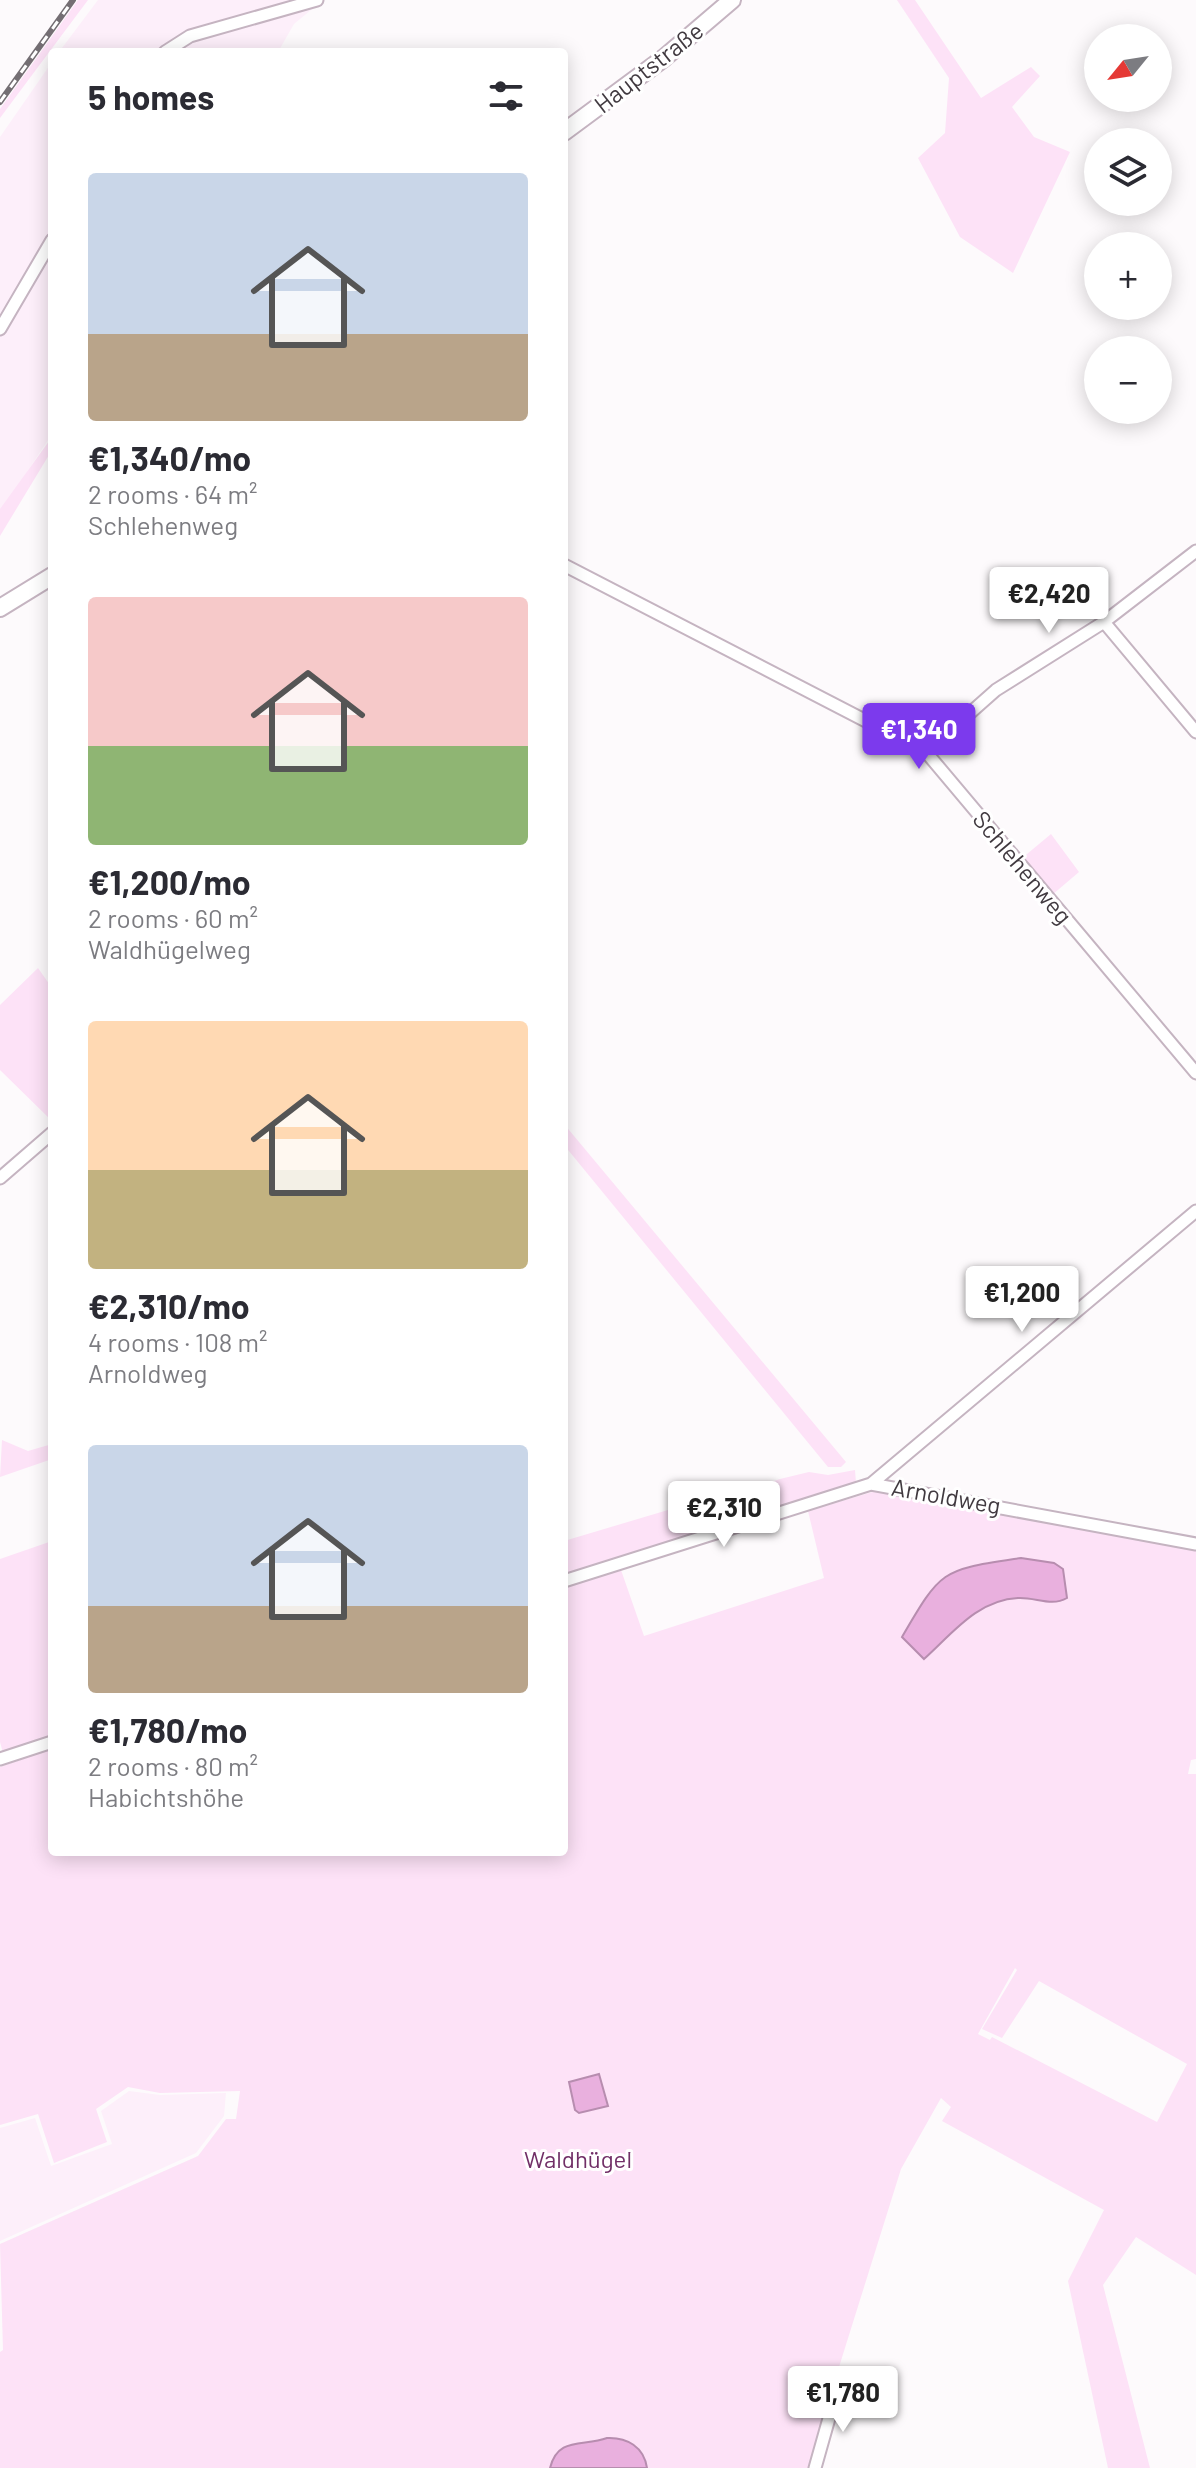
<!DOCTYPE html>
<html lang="en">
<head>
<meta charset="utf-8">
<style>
  body { margin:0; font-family:Barlow,sans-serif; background:#f7f7f7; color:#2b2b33; height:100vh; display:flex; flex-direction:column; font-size:30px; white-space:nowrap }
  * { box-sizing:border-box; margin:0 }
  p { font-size:26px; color:#7c7c81 }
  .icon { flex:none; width:44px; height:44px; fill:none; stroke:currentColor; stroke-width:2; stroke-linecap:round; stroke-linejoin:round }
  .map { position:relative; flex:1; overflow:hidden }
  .drawer { position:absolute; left:48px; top:48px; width:520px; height:1808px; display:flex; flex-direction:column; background:#fff; border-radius:8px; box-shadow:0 4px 20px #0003 }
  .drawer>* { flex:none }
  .needle { width:52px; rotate:240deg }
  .tools { position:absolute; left:1084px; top:24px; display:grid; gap:16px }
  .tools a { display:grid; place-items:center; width:88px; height:88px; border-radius:50%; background:#fff; box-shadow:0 4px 20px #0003; font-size:40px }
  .price { position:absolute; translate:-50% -68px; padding:0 18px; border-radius:8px; background:#fff; color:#222; font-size:26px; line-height:52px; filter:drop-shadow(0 2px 4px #0008) }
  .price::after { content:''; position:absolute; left:50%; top:48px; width:24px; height:18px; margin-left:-12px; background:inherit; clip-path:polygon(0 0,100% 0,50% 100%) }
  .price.selected { background:#7c3aed; color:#fff }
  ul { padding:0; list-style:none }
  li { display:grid; align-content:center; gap:16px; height:424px; padding:0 40px }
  li span { display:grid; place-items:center; height:248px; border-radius:8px; color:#555 }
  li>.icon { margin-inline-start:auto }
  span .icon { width:144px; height:144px; fill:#fffc; stroke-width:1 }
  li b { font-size:34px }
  h2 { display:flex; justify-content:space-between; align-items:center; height:96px; padding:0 40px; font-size:34px }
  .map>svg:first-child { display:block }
  .built { fill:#fdeffa }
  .green { fill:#fde2f7; fill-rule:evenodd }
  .water { fill:#e9b0de; stroke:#b78daf; stroke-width:2 }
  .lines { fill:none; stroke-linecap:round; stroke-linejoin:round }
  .street-casing { stroke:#c5b4c1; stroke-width:15 }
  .secondary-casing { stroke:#c5b4c1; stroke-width:20 }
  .street { stroke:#fff; stroke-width:11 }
  .secondary { stroke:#fff; stroke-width:16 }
  .rail-casing { stroke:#746e73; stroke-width:6 }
  .rail { stroke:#fff; stroke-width:3; stroke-dasharray:9; stroke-linecap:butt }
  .labels { text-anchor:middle; stroke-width:6; stroke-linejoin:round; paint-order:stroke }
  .street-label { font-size:24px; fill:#413a40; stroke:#fff }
  .park-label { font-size:24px; fill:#712f67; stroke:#fff }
</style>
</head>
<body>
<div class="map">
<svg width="1196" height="2468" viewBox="0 0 1196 2468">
  <rect width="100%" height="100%" fill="#fdfafc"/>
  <path class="built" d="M98,0H323L294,24L278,52H59Z
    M52,62V434L0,513V137Z
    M129,2091L160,2095L226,2093L224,2116L196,2153L0,2241V2128L35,2118L51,2166L112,2144L101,2111Z"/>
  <path class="green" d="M78,0H88L0,118V109Z
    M897,0H915L981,98L1031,67L1040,76L1012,107L1034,137L1070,152L1013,273L960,237L918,158L945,133L949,78Z
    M52,437V450L0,536V509Z
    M1051,834L1079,872L1052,895L1021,859Z
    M38,968L52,988V1121L0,1070V1005Z
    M564,1124L846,1462L841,1467H828L564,1145Z
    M2,1440L28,1451L52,1444V1459L0,1477Z
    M855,1470L856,1483L849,1486L564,1575V1541L678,1507L706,1505L780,1479L809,1472L828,1475Z
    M879,1490L1196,1549V1759L1191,1760L1188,1774H1196V2275L1136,2237L1103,2285L1150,2468H1108L1068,2281L1104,2210L942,2121L951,2107L941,2098L901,2169L834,2383L842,2388L816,2468H0V2352L3,2350L0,2244L198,2156L226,2119H236L240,2091L160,2093L128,2087L96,2109L107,2142L54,2163L38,2114L0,2125V1767L20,1760L17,1750L3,1753L0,1742V1559L52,1541V1852H564V1588L621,1570L644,1636L824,1578L808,1511ZM1015,1968L1017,1970L982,2029L1002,2038L1039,1981L1187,2064L1157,2122L992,2037L990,2040L978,2034Z"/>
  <path class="water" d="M1021,1558L1054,1563L1063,1569L1067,1598C1051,1607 1036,1597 1018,1598C977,1600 952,1634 924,1659L902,1637C942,1568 942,1570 1021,1558Z
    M599,2074L608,2106L579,2113L575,2110L569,2082Z
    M607,2438C627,2437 644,2447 647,2468H550C558,2436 583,2447 607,2438Z"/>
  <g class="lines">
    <defs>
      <path id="street" d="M165,52L190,36L317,0
        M0,329L52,240
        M564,565L926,752L1196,1073
        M1104,622L1196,732
        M926,752L996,690L1104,622L1196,551
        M0,1178L52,1133
        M871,1484L1196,1211
        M564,1581L871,1484L1196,1544
        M0,1759L52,1742
        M815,2468L837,2390"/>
      <path id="secondary" d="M564,132L664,58L732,0
        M0,608L52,576"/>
    </defs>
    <use href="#street" class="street-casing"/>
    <use href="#secondary" class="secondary-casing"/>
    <use href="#street" class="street"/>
    <use href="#secondary" class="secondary"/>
    <defs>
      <path id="rail" d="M0,102L73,0"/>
    </defs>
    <use href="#rail" class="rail-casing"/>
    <use href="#rail" class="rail"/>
  </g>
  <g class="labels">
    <g class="street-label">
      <text transform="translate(649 68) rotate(-38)" y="8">Hauptstraße</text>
      <text transform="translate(1022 868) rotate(50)" y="8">Schlehenweg</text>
      <text transform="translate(946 1497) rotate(10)" y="8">Arnoldweg</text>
    </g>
    <g class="park-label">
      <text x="578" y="2168">Waldhügel</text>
    </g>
  </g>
</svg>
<div class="tools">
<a><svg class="needle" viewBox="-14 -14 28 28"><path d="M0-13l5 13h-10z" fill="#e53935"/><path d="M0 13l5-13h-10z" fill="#7c7c81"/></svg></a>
<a><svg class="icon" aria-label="layers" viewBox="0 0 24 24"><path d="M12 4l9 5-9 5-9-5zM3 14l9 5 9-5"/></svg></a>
<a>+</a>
<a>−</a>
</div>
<b class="price" style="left:1049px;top:635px">€2,420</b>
<b class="price selected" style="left:919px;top:771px">€1,340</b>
<b class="price" style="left:1022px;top:1334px">€1,200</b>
<b class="price" style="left:724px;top:1549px">€2,310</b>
<b class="price" style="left:843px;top:2434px">€1,780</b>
<section class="drawer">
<h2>5 homes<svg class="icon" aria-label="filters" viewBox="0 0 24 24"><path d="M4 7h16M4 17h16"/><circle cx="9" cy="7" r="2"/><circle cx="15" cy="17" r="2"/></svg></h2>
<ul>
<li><span style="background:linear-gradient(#c9d6e8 65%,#b9a48a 0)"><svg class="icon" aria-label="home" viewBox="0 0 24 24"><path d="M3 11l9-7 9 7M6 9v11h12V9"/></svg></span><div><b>€1,340/mo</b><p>2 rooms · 64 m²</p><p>Schlehenweg</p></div></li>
<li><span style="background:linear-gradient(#f6c9c9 60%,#8fb573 0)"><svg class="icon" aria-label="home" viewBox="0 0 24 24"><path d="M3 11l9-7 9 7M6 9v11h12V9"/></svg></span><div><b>€1,200/mo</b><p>2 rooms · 60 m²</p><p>Waldhügelweg</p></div></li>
<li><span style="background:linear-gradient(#ffd9b3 60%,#c2b280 0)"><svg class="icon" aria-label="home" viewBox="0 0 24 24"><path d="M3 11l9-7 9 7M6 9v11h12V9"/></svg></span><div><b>€2,310/mo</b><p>4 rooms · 108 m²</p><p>Arnoldweg</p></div></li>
<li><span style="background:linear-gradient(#c9d6e8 65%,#b9a48a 0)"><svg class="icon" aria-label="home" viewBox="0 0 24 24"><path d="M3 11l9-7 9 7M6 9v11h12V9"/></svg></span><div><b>€1,780/mo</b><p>2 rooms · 80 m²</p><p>Habichtshöhe</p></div></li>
</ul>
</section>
</div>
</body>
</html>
